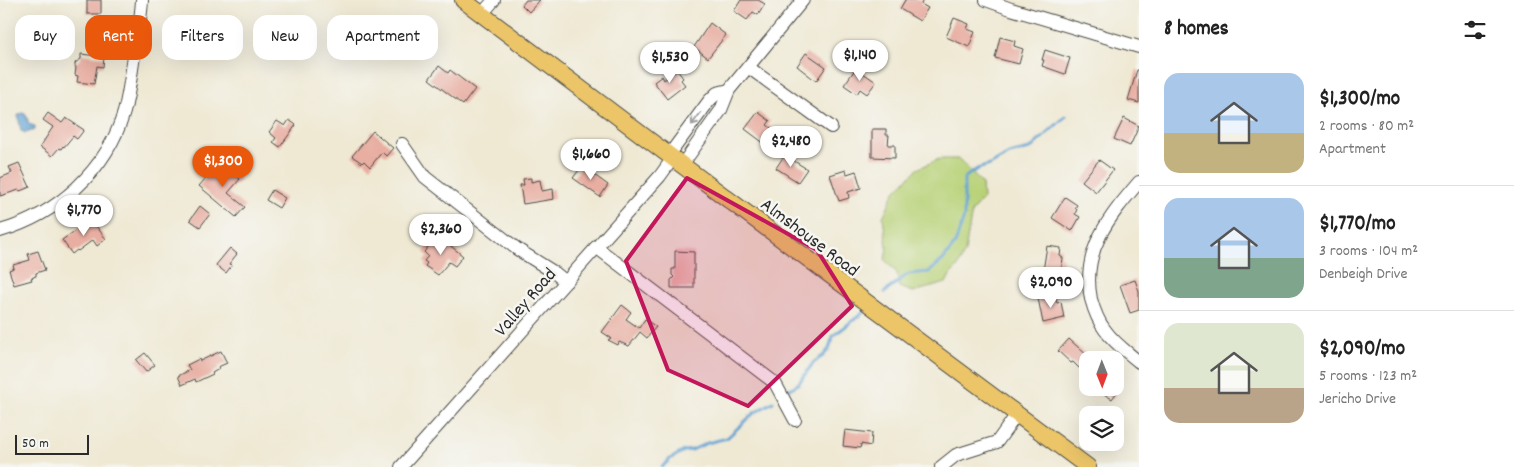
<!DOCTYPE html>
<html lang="en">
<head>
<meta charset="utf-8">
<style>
  body { margin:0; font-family:Dekko,sans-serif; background:#f6f6f6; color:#222; height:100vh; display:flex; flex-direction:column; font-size:19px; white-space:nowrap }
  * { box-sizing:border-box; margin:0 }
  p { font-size:16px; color:#767676 }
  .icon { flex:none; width:28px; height:28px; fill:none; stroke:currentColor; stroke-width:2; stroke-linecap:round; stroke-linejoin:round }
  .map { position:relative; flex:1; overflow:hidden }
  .details { display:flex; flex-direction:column; background:#fff; width:375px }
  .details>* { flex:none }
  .hud { position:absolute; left:15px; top:15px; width:475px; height:45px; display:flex; gap:10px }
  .needle { width:32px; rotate:179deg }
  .fabs { position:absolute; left:1079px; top:351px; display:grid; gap:10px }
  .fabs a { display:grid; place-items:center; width:45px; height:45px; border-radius:10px; background:#fff; box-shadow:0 5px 20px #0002; font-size:25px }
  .scale { position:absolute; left:15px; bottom:12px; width:74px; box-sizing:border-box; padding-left:5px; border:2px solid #2b2b2b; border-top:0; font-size:14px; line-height:18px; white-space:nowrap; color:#2b2b2b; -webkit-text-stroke:4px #f6f6f2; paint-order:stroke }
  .price { position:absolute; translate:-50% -42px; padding:0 11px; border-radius:18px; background:#fff; color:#222; font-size:16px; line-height:32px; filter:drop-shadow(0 1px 2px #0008) }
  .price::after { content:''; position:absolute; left:50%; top:30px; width:15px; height:11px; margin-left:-8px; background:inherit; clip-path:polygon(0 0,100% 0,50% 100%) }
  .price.on { background:#ea580c; color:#fff }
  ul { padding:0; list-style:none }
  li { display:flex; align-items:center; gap:15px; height:125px; padding:0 25px }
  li+li { border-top:1px solid #e0e0e0 }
  li span { display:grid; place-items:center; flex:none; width:140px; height:100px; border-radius:15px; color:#555 }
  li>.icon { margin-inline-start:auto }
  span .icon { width:60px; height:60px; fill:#fffc; stroke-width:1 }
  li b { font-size:21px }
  h2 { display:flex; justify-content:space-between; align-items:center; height:60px; padding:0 25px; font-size:21px }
  .tag { padding:0 18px; border-radius:15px; background:#fff; box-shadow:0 5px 20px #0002; font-size:18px; line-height:45px }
  .tag.on { background:#ea580c; color:#fff }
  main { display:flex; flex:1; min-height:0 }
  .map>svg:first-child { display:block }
  .green { fill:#b7d176; stroke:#717e50 }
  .water { fill:#5da0d1; stroke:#44667e }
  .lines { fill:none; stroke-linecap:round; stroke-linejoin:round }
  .stream { stroke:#5da0d1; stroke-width:3 }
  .building { fill:#e8aea2 }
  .minor-casing { stroke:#484844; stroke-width:14 }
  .major-casing { stroke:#484844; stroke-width:18 }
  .minor { stroke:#fff; stroke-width:12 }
  .major { stroke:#ecc569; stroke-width:16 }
  .oneway { stroke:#a0a0a0 }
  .marked { fill:#c2185b; fill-opacity:0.2; stroke:#c2185b; stroke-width:4; stroke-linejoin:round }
  .labels { text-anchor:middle; stroke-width:5; stroke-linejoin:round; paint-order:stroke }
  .street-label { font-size:19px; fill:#2b2b2b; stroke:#f6f6f2 }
</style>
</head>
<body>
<main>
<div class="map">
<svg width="1139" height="467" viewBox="0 0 1139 467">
  <rect width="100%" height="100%" fill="#f6f6f2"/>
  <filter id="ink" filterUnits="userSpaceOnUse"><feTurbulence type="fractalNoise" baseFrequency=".02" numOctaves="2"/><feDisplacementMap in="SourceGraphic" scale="10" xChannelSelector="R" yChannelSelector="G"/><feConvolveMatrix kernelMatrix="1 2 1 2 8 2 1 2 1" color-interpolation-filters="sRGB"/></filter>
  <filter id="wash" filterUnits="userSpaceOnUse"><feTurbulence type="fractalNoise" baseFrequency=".0096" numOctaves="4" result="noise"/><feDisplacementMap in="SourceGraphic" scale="20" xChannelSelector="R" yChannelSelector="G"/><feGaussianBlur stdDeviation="1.12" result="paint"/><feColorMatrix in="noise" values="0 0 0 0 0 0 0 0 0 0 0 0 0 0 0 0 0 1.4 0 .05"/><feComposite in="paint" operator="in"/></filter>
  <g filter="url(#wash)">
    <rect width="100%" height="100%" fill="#efe9d4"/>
    <path class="green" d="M939,159H959L982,184L983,199L972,211L965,252L957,268L950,275L946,283L913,292L899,287L897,273L885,260L887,247L883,217L895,191L917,169Z"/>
    <path class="water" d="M23,113L26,114L29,124L35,126V130L26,133L21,131L18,116L19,114Z"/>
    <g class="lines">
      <path class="stream" d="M885,292L908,274L929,272L943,260L955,244L964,217V178L977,169L990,165L1009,154L1030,149L1066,116
        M788,390L798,384L814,362L823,356L829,349L833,336L864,312
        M662,467L670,459L684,451L692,450L707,443L727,438L754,413L773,402"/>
    </g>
    <g id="blocks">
      <path class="building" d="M87,0H101V14H87Z
        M526,0H540L529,12L522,5Z
        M741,0H758L765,4L758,15L753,12L747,20L734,11Z
        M905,0H923L921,4L928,8L920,21L900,9Z
        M954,18L969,24L967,29L975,32L969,47L946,37Z
        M710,23L726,35L708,58L694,47Z
        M1000,37L1015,41L1014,46L1023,49L1019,64L995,58Z
        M1045,50L1070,58L1065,74L1042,66L1044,60H1042Z
        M806,53L826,67L816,81L797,66Z
        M81,54L104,57L103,67L97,66L94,84L77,82L78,76L75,75L76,68L75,66V63L81,59Z
        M439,66L448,73L450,70L475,89L463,105L429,79Z
        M856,68L876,82L867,94L860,89L857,94L844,85Z
        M677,70L683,78L681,80L685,85L667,99L654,82L662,76L664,80Z
        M1137,70H1139V103L1128,100Z
        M758,112L770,121L767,125L775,131L765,144L745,129Z
        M48,113L62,123L66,118L84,130L77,139L73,136L64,147L63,146L61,149L59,148L52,156L40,147L53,127L43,120Z
        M1124,118L1139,126L1130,146L1114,139Z
        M289,120L296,125L280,147L273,142L276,138L269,132L277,121L285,126Z
        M872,129H886V135H889L888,145H895V158L872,157Z
        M373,131L393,148L386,156L382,152L370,167L364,161L362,163L352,156Z
        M786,153L795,159L794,161L807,169L798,182L776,168Z
        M1099,160L1113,170L1096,192L1082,181Z
        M220,162L240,179L228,193L245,207L236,217L199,186Z
        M19,163L30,187L20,191L19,190L0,196V178L12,173L9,167Z
        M582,166L608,185L600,197L573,178Z
        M846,170L847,174L856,171L861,188L848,192L849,198L839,201L830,175Z
        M531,178V182L540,180L542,191L553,189L554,199L523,204L520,185H524L523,179Z
        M272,190L285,198L279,208L266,200Z
        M1065,197L1077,205L1075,208L1077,209L1075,214L1080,217L1072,231L1052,218Z
        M200,206L210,214L200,227L190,220Z
        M90,218L106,239L97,246L93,240L78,251L77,250L72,254L62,240L82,226L81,224Z
        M441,238L463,256L455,266L449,262L438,275L425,266L427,263L424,261L428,256L424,252L431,243L435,246Z
        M1047,246L1061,248L1060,256L1063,258L1061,273L1043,271Z
        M230,248L237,254L229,264L232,265L226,273L216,265Z
        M38,251L45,270L36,273V276L31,278L32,280L14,285L9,270L14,268L13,265L30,260L28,254Z
        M675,251L694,252V288H671V280L674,277L672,275V269H675Z
        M1135,280L1139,291V310L1130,313L1120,285Z
        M1055,294L1057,303L1061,302L1064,318L1043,323L1038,298Z
        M622,305L631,312L626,319L639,328L645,319L656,327L647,338L640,332L629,346L619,342L618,345L608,340L611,338L602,332Z
        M1069,339L1089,357L1079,368L1073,362L1071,363L1058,351Z
        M221,351L227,363L218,367L219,369L212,373L213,374L196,382L195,379L182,385L178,376L190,370L187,365L199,359L200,361Z
        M145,353L155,365L146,372L136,360Z
        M1094,388H1120L1112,399Z
        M845,430L872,433L871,446L861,444L860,448L843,446Z"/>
    </g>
  </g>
  <g filter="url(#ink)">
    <use href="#blocks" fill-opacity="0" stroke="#484844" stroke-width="1"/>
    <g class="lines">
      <defs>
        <path id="minor" d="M986,0L1011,9L1139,47
          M482,14L494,0
          M748,67L831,127
          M402,144L425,177L517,249L555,273L566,282
          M669,155L709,101L717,93L729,90
          M682,165L721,110L729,90L803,0
          M1139,182C1110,216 1081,250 1091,299C1094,310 1098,321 1105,330C1114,343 1127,352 1139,362
          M0,231C57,215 107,170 124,112C129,94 131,75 134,56C137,38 141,19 142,0
          M596,247L775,383L795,420
          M401,467L660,176L673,158
          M941,467L956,455L997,442L1017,414"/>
        <path id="major" d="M463,0L682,165L1088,467"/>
      </defs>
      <use href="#minor" class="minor-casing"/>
      <use href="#major" class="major-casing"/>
      <use href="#minor" class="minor"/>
      <use href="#major" class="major"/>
    </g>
    <defs><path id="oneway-shaft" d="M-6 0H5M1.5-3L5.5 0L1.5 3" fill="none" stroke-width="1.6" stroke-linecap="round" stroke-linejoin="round" transform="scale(1.25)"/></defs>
    <use class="oneway" href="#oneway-shaft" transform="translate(696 119) rotate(127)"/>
  </g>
  <path class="marked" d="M687,178L817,250L852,306L748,406L668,370L626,261Z"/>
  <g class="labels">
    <g class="street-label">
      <text transform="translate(811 236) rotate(37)" y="7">Almshouse Road</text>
      <text transform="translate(524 301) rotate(-49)" y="7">Valley Road</text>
    </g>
  </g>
</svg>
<div class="fabs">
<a><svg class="needle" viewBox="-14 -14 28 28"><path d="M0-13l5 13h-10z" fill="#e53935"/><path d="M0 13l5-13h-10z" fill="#767676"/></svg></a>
<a><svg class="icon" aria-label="layers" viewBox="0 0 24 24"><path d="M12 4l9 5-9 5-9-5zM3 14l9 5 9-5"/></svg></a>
</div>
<div class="scale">50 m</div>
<b class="price" style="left:860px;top:82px">$1,140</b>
<b class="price" style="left:670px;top:84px">$1,530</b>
<b class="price" style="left:791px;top:168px">$2,480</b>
<b class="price" style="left:591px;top:181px">$1,660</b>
<b class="price on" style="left:223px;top:188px">$1,300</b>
<b class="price" style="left:84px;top:237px">$1,770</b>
<b class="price" style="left:441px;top:256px">$2,360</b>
<b class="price" style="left:1051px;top:309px">$2,090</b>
<div class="hud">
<a class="tag">Buy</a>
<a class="tag on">Rent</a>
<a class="tag">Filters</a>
<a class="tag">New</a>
<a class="tag">Apartment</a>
</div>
</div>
<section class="details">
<h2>8 homes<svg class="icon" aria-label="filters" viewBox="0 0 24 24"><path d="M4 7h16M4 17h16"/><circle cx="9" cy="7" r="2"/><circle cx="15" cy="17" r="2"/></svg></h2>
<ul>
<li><span style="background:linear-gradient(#a9c7e8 60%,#c2b280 0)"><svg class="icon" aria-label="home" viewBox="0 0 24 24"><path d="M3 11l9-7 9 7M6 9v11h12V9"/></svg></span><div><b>$1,300/mo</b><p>2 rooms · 80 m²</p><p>Apartment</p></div></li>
<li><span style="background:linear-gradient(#a9c7e8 60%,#7fa58c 0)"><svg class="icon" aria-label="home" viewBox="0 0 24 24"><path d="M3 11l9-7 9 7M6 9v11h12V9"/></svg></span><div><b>$1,770/mo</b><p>3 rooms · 104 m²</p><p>Denbeigh Drive</p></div></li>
<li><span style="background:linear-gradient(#dfe7d0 65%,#b9a48a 0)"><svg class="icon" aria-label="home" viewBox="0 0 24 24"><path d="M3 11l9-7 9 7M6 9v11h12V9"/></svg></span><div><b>$2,090/mo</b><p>5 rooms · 123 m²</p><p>Jericho Drive</p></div></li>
</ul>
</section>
</main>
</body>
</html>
